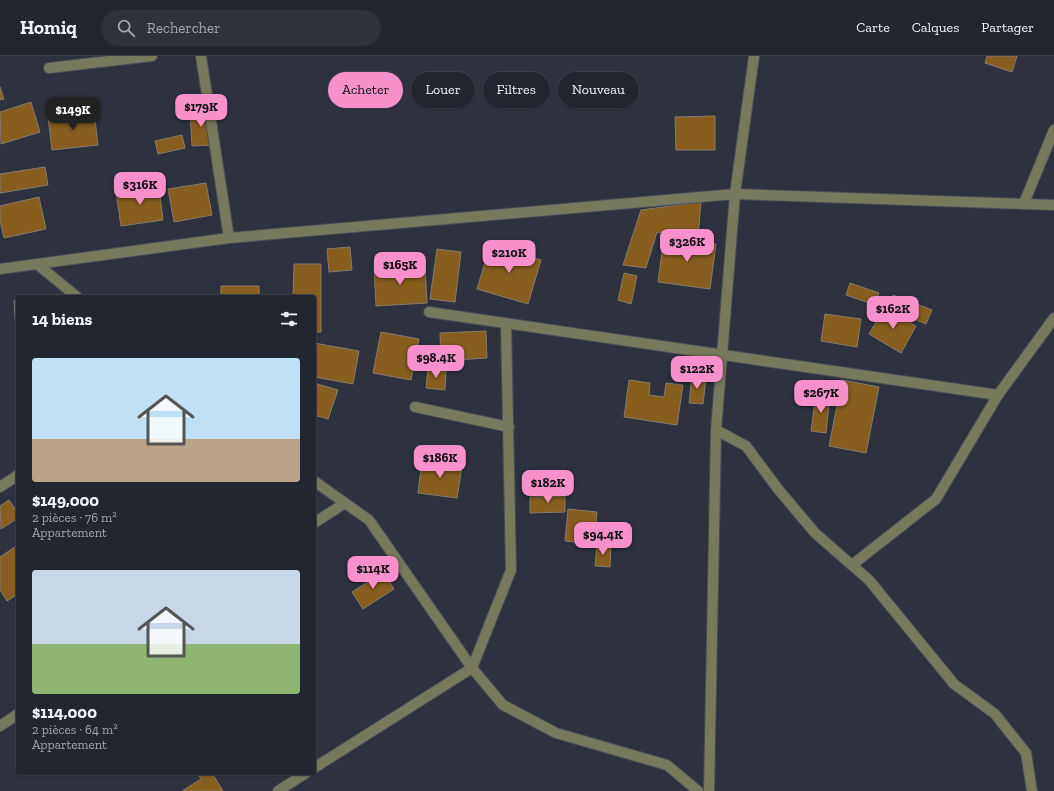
<!DOCTYPE html>
<html lang="fr">
<head>
<meta charset="utf-8">
<style>
  body { margin:0; font-family:"Zilla Slab",serif; background:#2e323b; color:#f1f3f6; height:100vh; display:flex; flex-direction:column; font-size:15px; white-space:nowrap }
  * { box-sizing:border-box; margin:0 }
  p { font-size:13px; color:#a2a5aa }
  .icon { flex:none; width:22px; height:22px; fill:none; stroke:currentColor; stroke-width:2; stroke-linecap:round; stroke-linejoin:round }
  .map { position:relative; flex:1; overflow:hidden }
  .drawer { position:absolute; left:16px; top:239px; width:300px; height:480px; display:flex; flex-direction:column; background:#22262f; border-radius:4px; box-shadow:0 1px 3px #0004,0 0 0 1px #3f434b }
  .drawer>* { flex:none }
  .banner { position:absolute; left:328px; top:16px; width:380px; height:36px; display:flex; gap:8px }
  .price { position:absolute; translate:-50% -34px; padding:0 9px; border-radius:8px; background:#f890cb; color:#111; font-size:13px; line-height:26px; filter:drop-shadow(0 1px 2px #0008) }
  .price::after { content:''; position:absolute; left:50%; top:24px; width:12px; height:9px; margin-left:-6px; background:inherit; clip-path:polygon(0 0,100% 0,50% 100%) }
  .price.on { background:#222; color:#fff }
  ul { padding:0; list-style:none }
  li { display:grid; align-content:center; gap:8px; height:212px; padding:0 16px }
  li span { display:grid; place-items:center; height:124px; border-radius:4px; color:#555 }
  li>.icon { margin-inline-start:auto }
  span .icon { width:72px; height:72px; fill:#fffc; stroke-width:1 }
  li b { font-size:17px }
  h2 { display:flex; justify-content:space-between; align-items:center; height:48px; padding:0 16px; font-size:17px }
  .pill { padding:0 14px; border-radius:18px; background:#22262f; box-shadow:0 1px 3px #0004,0 0 0 1px #3f434b; font-size:14px; line-height:36px }
  .pill.on { background:#f890cb; color:#111 }
  header { display:flex; align-items:center; gap:24px; box-sizing:border-box; height:56px; padding:0 20px; background:#22262f; border-bottom:1px solid #3f434b }
  header strong { font-size:19px }
  nav { display:flex; gap:22px; margin-inline-start:auto; font-size:14px }
  .search { width:280px; height:36px; background:#2e323b; display:flex; align-items:center; gap:10px; box-sizing:border-box; padding:0 14px; border-radius:22px; color:#a2a5aa; font-size:15px }
  .map>svg:first-child { display:block }
  .building { fill:#875e1e; stroke:#867c6e }
  .lines { fill:none; stroke-linecap:round; stroke-linejoin:round }
  .minor-casing { stroke:#4a4d5a; stroke-width:12 }
  .minor { stroke:#76795c; stroke-width:10 }
</style>
</head>
<body>
<header>
<strong>Homiq</strong>
<div class="search"><svg class="icon" aria-label="search" viewBox="0 0 24 24"><circle cx="10" cy="10" r="6"/><path d="M15 15l6 6"/></svg>Rechercher</div>
<nav><a>Carte</a><a>Calques</a><a>Partager</a></nav>
</header>
<div class="map">
<svg width="1054" height="735" viewBox="0 0 1054 735">
  <rect width="100%" height="100%" fill="#2e323f"/>
  <path class="building" d="M987,0H1017L1012,16L985,7Z
    M0,31L4,43L0,44Z
    M31,46L40,76L1,88L0,56Z
    M209,54L212,89L192,90L190,56Z
    M94,55L98,89L52,94L48,61Z
    M715,60V94H676L675,61Z
    M182,79L185,92L158,98L155,85Z
    M45,111L48,129L0,137V118Z
    M206,127L212,159L174,166L168,133Z
    M159,131L163,164L121,170L116,136Z
    M39,141L46,173L4,182L0,165V150Z
    M701,146L698,181L657,176L646,212L623,209L641,154Z
    M664,181L716,188L710,233L658,226Z
    M490,189L541,204L528,248L477,233Z
    M350,191L352,214L329,216L327,193Z
    M437,193L461,196L455,246L430,243Z
    M294,208H321V276H314V241H293Z
    M425,209L427,247L376,250L374,212Z
    M624,217L637,220L631,248L618,244Z
    M850,227L879,237L875,249L846,239Z
    M221,230H259V241H221Z
    M893,239L932,254L926,268L888,252Z
    M14,245H18V288H17Z
    M884,252L916,270L901,297L869,278Z
    M825,258L861,263L857,291L821,285Z
    M486,275L487,302L441,305L440,277Z
    M381,276L419,283L411,324L373,317Z
    M314,287L359,295L353,328L314,321Z
    M428,312L446,314L445,334L426,332Z
    M692,320L706,322L703,348L689,347Z
    M629,324L650,327L649,339L664,341L666,327L683,329L677,369L624,361Z
    M842,324L879,331L866,397L829,390Z
    M314,327L338,334L328,363L314,359Z
    M816,338L830,340L826,377L811,375Z
    M422,405L462,410L457,442L418,437Z
    M565,440V456L530,457V441Z
    M9,444L18,457V462L1,473L0,450Z
    M568,453L597,456L594,488L565,485Z
    M597,488L611,489L610,511L595,510Z
    M18,489V538L7,545L0,534V501Z
    M383,516L394,533L363,553L352,536Z
    M197,717H212L223,735H182L201,723Z"/>
  <g class="lines">
    <defs>
      <path id="minor" d="M201,0L229,182
        M49,12L152,0
        M1024,147L1054,74
        M37,208L77,241
        M0,213L229,182L735,138L1054,149
        M429,256L998,339
        M415,351L509,371
        M716,374L746,390L778,433L815,477L869,524L954,628L995,658L1026,697L1032,735
        M314,425L369,464L472,612L503,649L556,677L667,709L698,735
        M0,431L18,419
        M314,467L345,447
        M852,509L936,443L998,339L1054,262
        M0,670L18,658
        M314,712L472,612L511,514L506,267
        M278,735L306,717
        M709,735L716,374L735,138L754,0"/>
    </defs>
    <use href="#minor" class="minor-casing"/>
    <use href="#minor" class="minor"/>
  </g>
</svg>
<b class="price" style="left:201px;top:72px">$179K</b>
<b class="price on" style="left:73px;top:75px">$149K</b>
<b class="price" style="left:140px;top:150px">$316K</b>
<b class="price" style="left:687px;top:207px">$326K</b>
<b class="price" style="left:509px;top:218px">$210K</b>
<b class="price" style="left:400px;top:230px">$165K</b>
<b class="price" style="left:893px;top:274px">$162K</b>
<b class="price" style="left:436px;top:323px">$98.4K</b>
<b class="price" style="left:697px;top:334px">$122K</b>
<b class="price" style="left:821px;top:358px">$267K</b>
<b class="price" style="left:440px;top:423px">$186K</b>
<b class="price" style="left:548px;top:448px">$182K</b>
<b class="price" style="left:603px;top:500px">$94.4K</b>
<b class="price" style="left:373px;top:534px">$114K</b>
<div class="banner">
<a class="pill on">Acheter</a>
<a class="pill">Louer</a>
<a class="pill">Filtres</a>
<a class="pill">Nouveau</a>
</div>
<section class="drawer">
<h2>14 biens<svg class="icon" aria-label="filters" viewBox="0 0 24 24"><path d="M4 7h16M4 17h16"/><circle cx="9" cy="7" r="2"/><circle cx="15" cy="17" r="2"/></svg></h2>
<ul>
<li><span style="background:linear-gradient(#bfe0f5 65%,#b9a48a 0)"><svg class="icon" aria-label="home" viewBox="0 0 24 24"><path d="M3 11l9-7 9 7M6 9v11h12V9"/></svg></span><div><b>$149,000</b><p>2 pièces · 76 m²</p><p>Appartement</p></div></li>
<li><span style="background:linear-gradient(#c9d6e8 60%,#8fb573 0)"><svg class="icon" aria-label="home" viewBox="0 0 24 24"><path d="M3 11l9-7 9 7M6 9v11h12V9"/></svg></span><div><b>$114,000</b><p>2 pièces · 64 m²</p><p>Appartement</p></div></li>
</ul>
</section>
</div>
</body>
</html>
